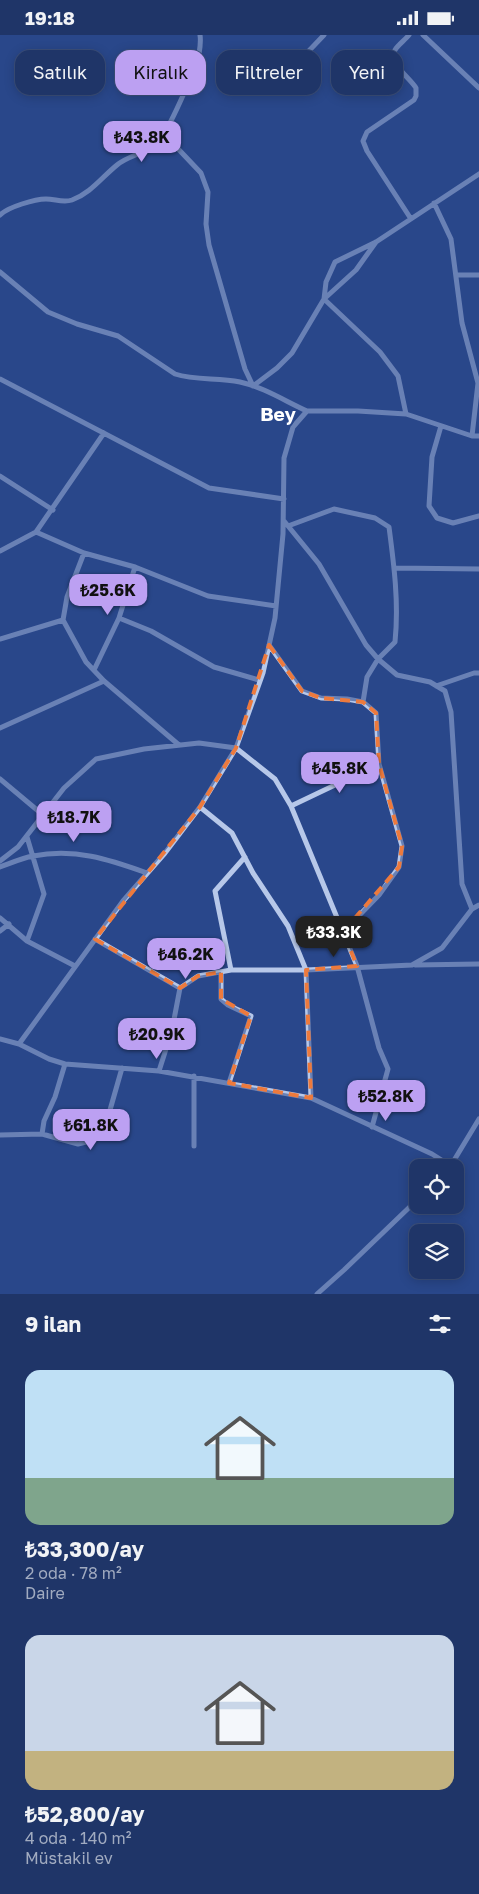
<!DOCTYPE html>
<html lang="tr">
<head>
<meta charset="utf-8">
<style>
  body { margin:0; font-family:"Golos Text",sans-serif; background:#273d6e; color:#f1f3f6; height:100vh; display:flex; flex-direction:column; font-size:19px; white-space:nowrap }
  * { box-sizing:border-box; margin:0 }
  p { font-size:16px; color:#a1abc0 }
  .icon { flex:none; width:28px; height:28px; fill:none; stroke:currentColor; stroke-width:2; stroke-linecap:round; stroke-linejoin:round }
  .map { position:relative; height:1259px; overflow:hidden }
  .panel { display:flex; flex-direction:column; background:#1f3568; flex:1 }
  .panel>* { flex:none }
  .top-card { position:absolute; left:15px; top:15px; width:450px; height:45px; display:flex; gap:10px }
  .buttons { position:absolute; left:409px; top:1124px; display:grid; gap:10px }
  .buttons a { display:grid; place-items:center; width:55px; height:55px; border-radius:10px; background:#1f3568; box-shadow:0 2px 12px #0003,0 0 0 1px #3c507c; font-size:25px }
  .price { position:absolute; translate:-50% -42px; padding:0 11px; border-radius:10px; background:#bca0f2; color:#111; font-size:16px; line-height:32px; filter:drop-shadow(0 1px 2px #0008) }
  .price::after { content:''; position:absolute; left:50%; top:30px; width:15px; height:11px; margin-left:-8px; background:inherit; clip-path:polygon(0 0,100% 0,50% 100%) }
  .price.on { background:#222; color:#fff }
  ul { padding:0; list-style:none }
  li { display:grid; align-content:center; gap:10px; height:265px; padding:0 25px }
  li span { display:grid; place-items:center; height:155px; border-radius:15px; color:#555 }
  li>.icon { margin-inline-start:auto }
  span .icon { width:90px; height:90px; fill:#fffc; stroke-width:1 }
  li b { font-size:21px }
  h2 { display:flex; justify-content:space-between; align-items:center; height:60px; padding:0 25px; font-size:21px }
  .chip { padding:0 18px; border-radius:15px; background:#1f3568; box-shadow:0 2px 12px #0003,0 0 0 1px #3c507c; font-size:18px; line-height:45px }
  .chip.on { background:#bca0f2; color:#111 }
  .status { display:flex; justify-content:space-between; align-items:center; height:35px; padding:0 25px; background:#1f3568; direction:ltr }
  .status svg { height:14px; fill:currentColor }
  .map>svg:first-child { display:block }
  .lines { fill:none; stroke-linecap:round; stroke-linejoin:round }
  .minor { stroke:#b7c8e9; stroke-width:5 }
  .marked { fill:none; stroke:#ed7a3d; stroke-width:4; stroke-dasharray:10 6; stroke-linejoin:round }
  .labels { text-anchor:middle; stroke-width:4; stroke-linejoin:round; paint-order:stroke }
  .district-label { font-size:19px; font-weight:bold; fill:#fff; stroke:#29478b }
</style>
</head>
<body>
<div class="status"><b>19:18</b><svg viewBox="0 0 49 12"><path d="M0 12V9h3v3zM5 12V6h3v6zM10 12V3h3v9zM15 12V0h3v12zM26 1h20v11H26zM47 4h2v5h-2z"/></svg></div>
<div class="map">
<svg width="479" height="1259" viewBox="0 0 479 1259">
  <rect width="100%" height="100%" fill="#29478b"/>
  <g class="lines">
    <path class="minor" d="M409,0C405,5 398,10 395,15C388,28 410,43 416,53V61L414,65L367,97L363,106L367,116L411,184
      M423,0L479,53
      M304,21L324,0
      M164,99L201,138L208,157L206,189L209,210L245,334L253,351L277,333L292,318L324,264L356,235L376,207
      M434,168L451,204L462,288L478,348L472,401
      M0,180C8,172 35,164 46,164C55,164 63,168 72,165C91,158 102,142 117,130C129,120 145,119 157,108C168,98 195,35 199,19C200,13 201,6 200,0
      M0,237L48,277L77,289L118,301L175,339C196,346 218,342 240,347C263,352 285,366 307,376
      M456,240H479
      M324,264L326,247L335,227L376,207L479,139
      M324,264L380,317L398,341L406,379
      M0,344L209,453L284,464
      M441,391L432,422L429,471L437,483L453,488L479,481
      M0,441L53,475
      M284,486L319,529L366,610L378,624L397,640L430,647L445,656L451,677L462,849L472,874
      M288,491L334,474L375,483L389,492C394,530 399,568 395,607L378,624L367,642L363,667
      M36,497L84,518L135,532L208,561L276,571
      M0,516L36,497L104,398
      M84,518L67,562L63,585L86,627L104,646L179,710
      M395,533L479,534
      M119,583L151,596L214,632L259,645
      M0,604L63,585
      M269,610L302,656L321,663L347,664L363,667L376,678L379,729L402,811L399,832L379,860L343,897
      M94,635L119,583L135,532
      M436,651L474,638H479
      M0,693L104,646
      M0,744L43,780
      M291,771L379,729
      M200,772L232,798L253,838L288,891L306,935L311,1063
      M27,802L44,859L27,906
      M0,826L18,812L64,753L96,724L144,714L199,708L236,713L275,744L291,771L357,931L379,1013L388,1034L372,1092
      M0,832C11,828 22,823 33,821C75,813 108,824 147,838
      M0,883L27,906L75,931
      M0,896L9,889
      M95,904L180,953L172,995L159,1036
      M415,930L479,929
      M231,935L215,856L245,822
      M221,937V964L228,970L251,981L229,1048
      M180,953L198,941L231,935H306L412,930L442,913L472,874L479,870
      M0,1004L19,1009L49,1024L65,1029L159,1036L311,1063L432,1119L451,1131
      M19,1009L123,866L165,818L200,772L236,713L263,638L275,583L283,499L284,423L293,392L307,376H358L406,379L472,401H479
      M42,1099L44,1086L55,1062L65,1029
      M0,1100L42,1099L78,1109L90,1106L110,1075L122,1033
      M194,1111V1041
      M450,1132L479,1084
      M317,1259L344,1235L418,1164"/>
  </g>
  <path d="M0 0H479V1259H0ZM269,610L302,656L321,663L363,667L376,678L379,729L402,811L399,832L343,897L357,931L306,935L311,1063L229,1048L251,981L221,964V937L198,941L180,953L95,904L200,772L236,713Z" fill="#29478b" fill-opacity=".55" fill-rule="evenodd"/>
  <path class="marked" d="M269,610L302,656L321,663L363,667L376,678L379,729L402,811L399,832L343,897L357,931L306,935L311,1063L229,1048L251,981L221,964V937L198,941L180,953L95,904L200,772L236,713Z"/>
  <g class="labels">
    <g class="district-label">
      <text x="278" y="386">Bey</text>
    </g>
  </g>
</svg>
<div class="buttons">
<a><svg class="icon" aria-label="locate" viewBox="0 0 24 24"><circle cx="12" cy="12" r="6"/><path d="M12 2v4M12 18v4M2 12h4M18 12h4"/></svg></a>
<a><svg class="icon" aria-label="layers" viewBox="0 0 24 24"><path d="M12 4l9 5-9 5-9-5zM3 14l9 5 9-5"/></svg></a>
</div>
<b class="price" style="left:142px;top:128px">₺43.8K</b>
<b class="price" style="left:108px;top:581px">₺25.6K</b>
<b class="price" style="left:340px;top:759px">₺45.8K</b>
<b class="price" style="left:74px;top:808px">₺18.7K</b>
<b class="price on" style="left:334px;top:923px">₺33.3K</b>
<b class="price" style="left:186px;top:945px">₺46.2K</b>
<b class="price" style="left:157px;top:1025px">₺20.9K</b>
<b class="price" style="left:386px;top:1087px">₺52.8K</b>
<b class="price" style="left:91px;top:1116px">₺61.8K</b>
<div class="top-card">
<a class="chip">Satılık</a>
<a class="chip on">Kiralık</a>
<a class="chip">Filtreler</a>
<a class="chip">Yeni</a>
</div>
</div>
<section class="panel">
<h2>9 ilan<svg class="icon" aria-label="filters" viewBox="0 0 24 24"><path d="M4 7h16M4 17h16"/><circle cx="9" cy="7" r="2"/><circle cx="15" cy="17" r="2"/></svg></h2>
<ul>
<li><span style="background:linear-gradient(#bfe0f5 70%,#7fa58c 0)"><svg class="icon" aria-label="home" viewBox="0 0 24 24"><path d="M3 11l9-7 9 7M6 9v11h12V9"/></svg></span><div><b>₺33,300/ay</b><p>2 oda · 78 m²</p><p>Daire</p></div></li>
<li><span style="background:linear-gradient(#c9d6e8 75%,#c2b280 0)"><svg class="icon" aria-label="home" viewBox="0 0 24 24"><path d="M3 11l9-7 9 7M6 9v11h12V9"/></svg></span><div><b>₺52,800/ay</b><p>4 oda · 140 m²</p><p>Müstakil ev</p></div></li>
</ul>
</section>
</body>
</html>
